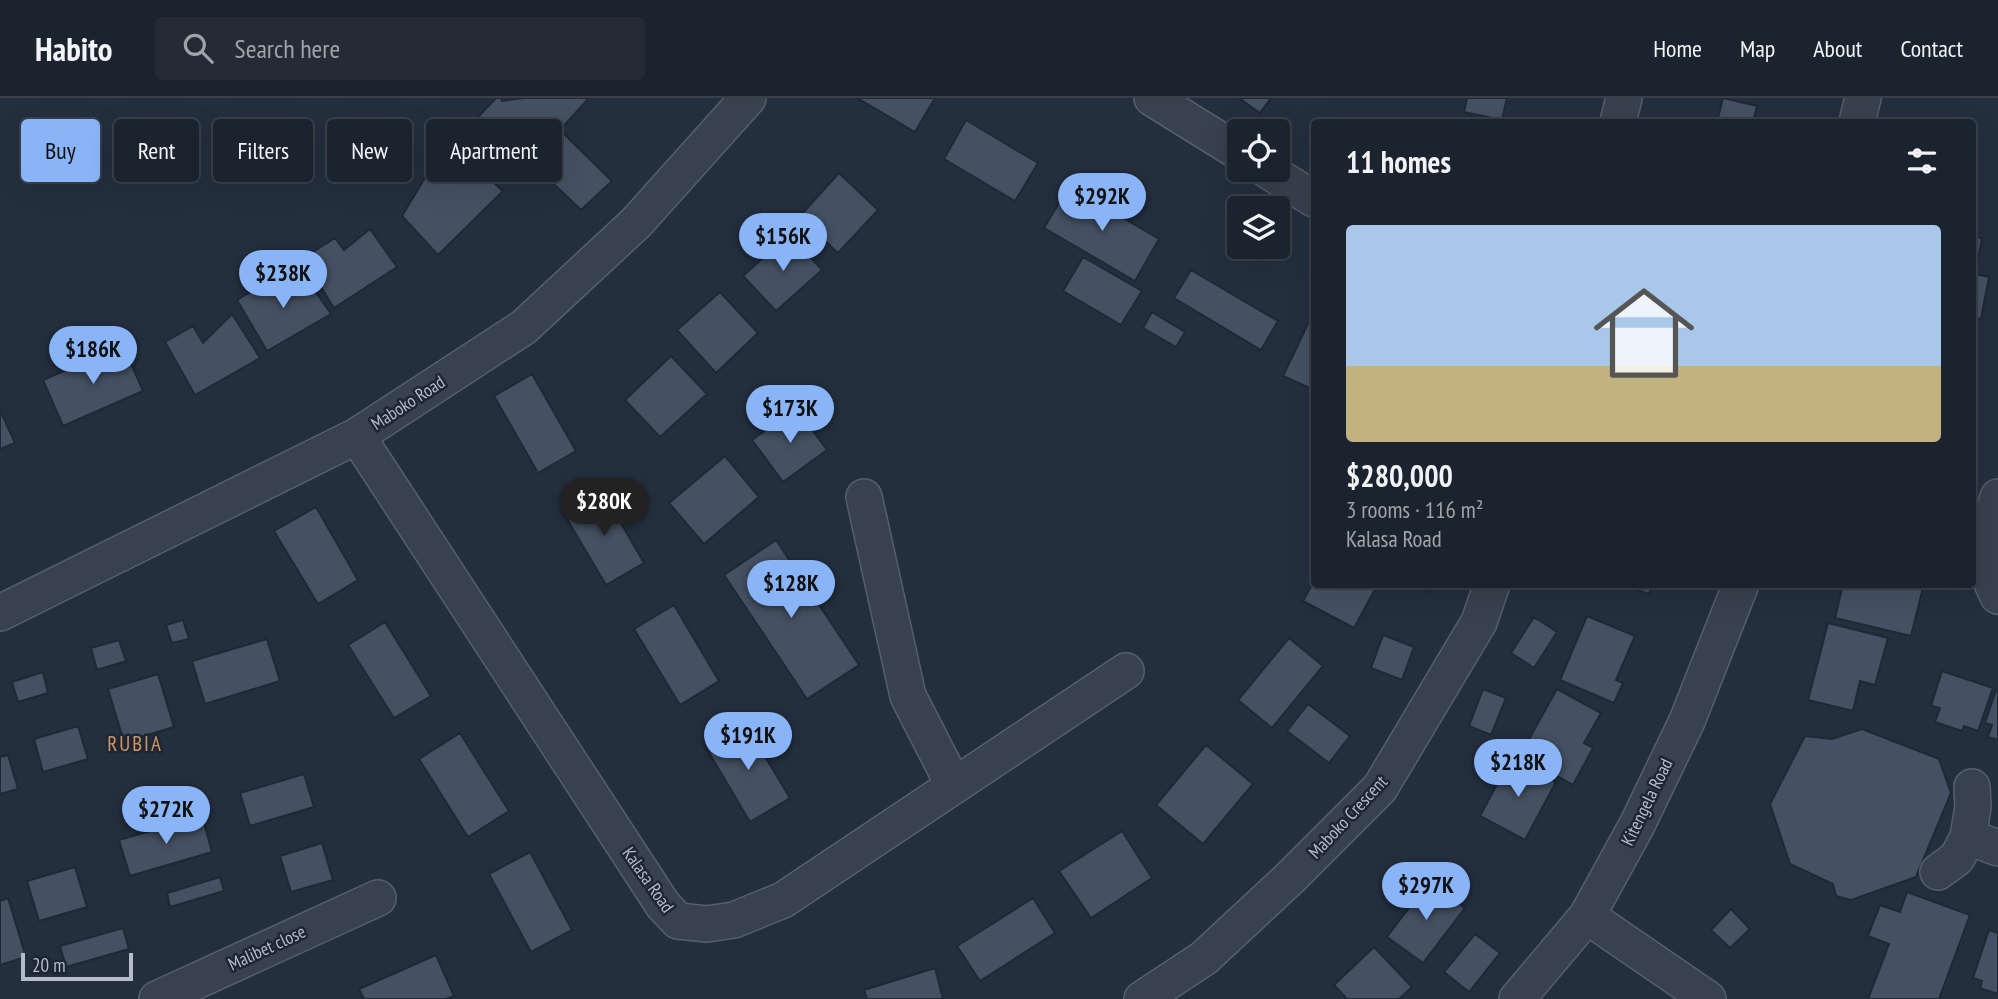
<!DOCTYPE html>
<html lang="en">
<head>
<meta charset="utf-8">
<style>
  body { margin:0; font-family:"PT Sans Narrow",sans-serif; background:#242b36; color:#f1f3f6; height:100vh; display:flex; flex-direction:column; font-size:26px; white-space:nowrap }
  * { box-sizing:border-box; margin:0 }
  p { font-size:23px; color:#a0a4aa }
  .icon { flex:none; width:38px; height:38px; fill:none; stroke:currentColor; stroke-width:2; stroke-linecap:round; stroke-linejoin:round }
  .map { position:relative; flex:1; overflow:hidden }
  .panel { position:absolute; left:1311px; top:21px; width:665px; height:469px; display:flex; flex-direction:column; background:#1b232e; border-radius:7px; box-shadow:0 7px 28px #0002,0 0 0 2px #39404a }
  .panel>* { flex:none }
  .top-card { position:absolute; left:21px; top:21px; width:665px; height:63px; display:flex; gap:14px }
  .tools { position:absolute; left:1227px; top:21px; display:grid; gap:14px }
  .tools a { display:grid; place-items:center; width:63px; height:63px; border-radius:7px; background:#1b232e; box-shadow:0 7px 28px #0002,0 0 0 2px #39404a; font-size:35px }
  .scale { position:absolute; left:21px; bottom:18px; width:112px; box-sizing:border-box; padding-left:7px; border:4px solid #b4bcc9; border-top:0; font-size:19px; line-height:24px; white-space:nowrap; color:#b4bcc9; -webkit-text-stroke:5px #1d2633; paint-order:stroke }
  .price { position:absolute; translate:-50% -60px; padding:0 16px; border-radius:24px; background:#8ab4f8; color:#111; font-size:23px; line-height:46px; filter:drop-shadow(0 2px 4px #0008) }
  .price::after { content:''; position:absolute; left:50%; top:42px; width:21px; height:16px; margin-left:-10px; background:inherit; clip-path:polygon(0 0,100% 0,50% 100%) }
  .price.on { background:#222; color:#fff }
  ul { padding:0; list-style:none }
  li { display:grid; align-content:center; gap:14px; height:371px; padding:0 35px }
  li span { display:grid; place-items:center; height:217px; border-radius:7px; color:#555 }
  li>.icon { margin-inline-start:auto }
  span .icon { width:126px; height:126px; fill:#fffc; stroke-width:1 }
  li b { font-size:30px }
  h2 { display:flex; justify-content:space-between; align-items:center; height:84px; padding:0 35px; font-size:30px }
  .chip { padding:0 24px; border-radius:7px; background:#1b232e; box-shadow:0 7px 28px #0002,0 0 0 2px #39404a; font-size:24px; line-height:63px }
  .chip.on { background:#8ab4f8; color:#111 }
  header { display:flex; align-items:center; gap:42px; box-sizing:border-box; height:98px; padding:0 35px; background:#1b232e; border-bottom:2px solid #39404a }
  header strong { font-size:33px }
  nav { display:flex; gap:38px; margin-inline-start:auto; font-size:24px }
  .search { width:490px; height:63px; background:#242b36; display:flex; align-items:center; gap:18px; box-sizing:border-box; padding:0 24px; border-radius:7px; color:#a0a4aa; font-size:26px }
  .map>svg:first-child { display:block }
  .building { fill:#455162; stroke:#1f2835; stroke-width:2 }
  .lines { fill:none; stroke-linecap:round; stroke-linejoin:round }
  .minor-casing { stroke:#565f6c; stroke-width:38 }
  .minor { stroke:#38414e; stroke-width:35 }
  .labels { text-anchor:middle; stroke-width:5; stroke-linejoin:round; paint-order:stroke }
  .street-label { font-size:18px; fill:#b4bcc9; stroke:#1d2633 }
  .quarter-label { font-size:21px; letter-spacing:2px; fill:#d59563; stroke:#1d2633 }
</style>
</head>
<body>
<header>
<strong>Habito</strong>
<div class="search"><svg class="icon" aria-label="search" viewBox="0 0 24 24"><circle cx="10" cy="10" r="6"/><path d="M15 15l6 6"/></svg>Search here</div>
<nav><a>Home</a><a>Map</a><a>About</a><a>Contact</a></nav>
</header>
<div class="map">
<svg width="1998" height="901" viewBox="0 0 1998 901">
  <rect width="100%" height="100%" fill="#242f3e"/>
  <path class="building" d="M496,0H501L502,3L523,0H589L530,65L477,20Z
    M857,0H935L915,34Z
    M1239,0H1271L1260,15Z
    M1467,0H1507L1502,22L1464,14Z
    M1723,0L1757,8L1753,24H1717Z
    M966,22L1038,65L1015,103L944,61Z
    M563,35L612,83L581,112L536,69Z
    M466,60L503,93L438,157L402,118L426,78L442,63L456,75Z
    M839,75L878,112L838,155L799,119Z
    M1069,88L1159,141L1135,183L1044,130Z
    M370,131L397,169L334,210L303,160L335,140L344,152Z
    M789,136L822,172L776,213L743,178Z
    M1972,139L1982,140L1975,176L1989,179L1981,221L1972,220Z
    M1083,159L1142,193L1121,227L1063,193Z
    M1191,172L1278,223L1261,252L1174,200Z
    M302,174L331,216L267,253L237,202L262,187L266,195Z
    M720,194L758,235L716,275L677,232Z
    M1314,213V292L1283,278Z
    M1152,214L1185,234L1176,249L1143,230Z
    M232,216L260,260L195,297L165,244L193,228L203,245Z
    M123,247L143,293L63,328L43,282Z
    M671,258L707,296L660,339L625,302Z
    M532,276L576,353L538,375L494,298Z
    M796,310L827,352L783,384L752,342Z
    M0,312L15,345L0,351Z
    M725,358L759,399L704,446L669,405Z
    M603,394L644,465L606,487L564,416Z
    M316,409L358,482L318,506L274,433Z
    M776,442L859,567L807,601L724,477Z
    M1314,483V486H1378L1354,530L1303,503Z
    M1406,486H1433L1430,494Z
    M1620,486H1652L1649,496Z
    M1843,486H1924L1911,538L1835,520Z
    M674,507L719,583L680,607L634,531Z
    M1587,518L1635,538L1616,582L1623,585L1614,605L1560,582Z
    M1534,519L1557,534L1534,570L1511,555Z
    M183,522L189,541L172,545L166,527Z
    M385,524L431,598L394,620L348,547Z
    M1828,525L1888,540L1875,587L1860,583L1853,613L1808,602Z
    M1383,537L1414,549L1402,582L1371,570Z
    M1289,540L1323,568L1272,630L1238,602Z
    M267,541L280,583L205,606L192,563Z
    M119,542L126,563L97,572L91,550Z
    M1942,573L1993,590L1978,633L1964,628L1962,633L1935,624L1940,610L1931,608Z
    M43,574L48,595L18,604L12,584Z
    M158,576L174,629L124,644L108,591Z
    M1483,591L1506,600L1491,637L1469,628Z
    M1557,591L1601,615L1584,645L1593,650L1573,687L1520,657Z
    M1996,592L1998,593V642L1988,639L1992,627L1985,625Z
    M1308,606L1350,638L1329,665L1287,633Z
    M745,625L790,700L750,724L705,648Z
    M78,628L88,661L43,674L34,641Z
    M1862,631L1939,661L1951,695L1916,779L1851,802L1836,798L1833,786L1790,766L1770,706L1805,638L1832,641Z
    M460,635L509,713L468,739L419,661Z
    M1206,647L1253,686L1203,746L1156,707Z
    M8,657L18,691L0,696V659Z
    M1511,660L1556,684L1525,742L1480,718Z
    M304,676L314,709L250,728L240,695Z
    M202,718L212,754L130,778L119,742Z
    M1122,733L1152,780L1091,820L1059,773Z
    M322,745L333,782L291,794L280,758Z
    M530,754L572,832L531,854L489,776Z
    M75,769L87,809L39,823L27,783Z
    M220,779L224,793L170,809L167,795Z
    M1429,783L1465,810L1423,865L1387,839Z
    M1907,794L1970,817L1939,901H1868L1889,846L1868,838L1880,807L1900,814Z
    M8,800L26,859L0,867V803Z
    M1033,800L1055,835L980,883L957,848Z
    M1731,811L1750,831L1730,850L1711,832Z
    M123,830L129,851L66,869L60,848Z
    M1989,832L1998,835V896L1980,890L1982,883L1973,880Z
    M1475,836L1500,855L1469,894L1444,874Z
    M1374,849L1412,889L1399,901H1347L1334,887Z
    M436,857L454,898L446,901H364L359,891Z
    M935,870L943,901H867L864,892Z"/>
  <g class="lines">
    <defs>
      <path id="minor" d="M1152,0L1239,54
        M1618,24L1624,0
        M1857,24L1863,0
        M1267,72L1314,101
        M357,338L663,807L678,823L707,826L734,822L783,802L1126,573
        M864,399L908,598L954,688
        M1998,399C1988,440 1977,458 1998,498
        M0,515L357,338L524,229L636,125L748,0
        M1972,689L1973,709L1968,739L1998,750
        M1938,774L1957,760L1968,739
        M1587,818L1708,901
        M157,901L378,800
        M1142,901L1204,860L1290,780L1380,690L1479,524L1492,486
        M1517,901L1587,818L1637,727L1687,623L1741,486"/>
    </defs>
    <use href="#minor" class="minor-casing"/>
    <use href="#minor" class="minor"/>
  </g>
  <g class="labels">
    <g class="street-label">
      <text transform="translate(408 305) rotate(-33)" y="6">Maboko Road</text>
      <text transform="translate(1647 704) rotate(-64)" y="6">Kitengela Road</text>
      <text transform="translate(1348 719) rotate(-47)" y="6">Maboko Crescent</text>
      <text transform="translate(648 782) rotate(55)" y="6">Kalasa Road</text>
      <text transform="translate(267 850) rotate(-25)" y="6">Malibet close</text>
    </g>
    <g class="quarter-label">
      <text x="135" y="653">RUBIA</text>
    </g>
  </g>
</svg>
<div class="tools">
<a><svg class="icon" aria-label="locate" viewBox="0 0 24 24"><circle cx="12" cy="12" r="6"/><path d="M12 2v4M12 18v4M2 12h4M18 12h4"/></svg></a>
<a><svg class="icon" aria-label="layers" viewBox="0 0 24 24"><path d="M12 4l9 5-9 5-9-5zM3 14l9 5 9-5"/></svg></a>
</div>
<div class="scale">20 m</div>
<b class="price" style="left:1102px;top:135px">$292K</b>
<b class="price" style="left:783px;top:175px">$156K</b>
<b class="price" style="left:283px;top:212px">$238K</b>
<b class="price" style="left:93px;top:288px">$186K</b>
<b class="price" style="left:790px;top:347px">$173K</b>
<b class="price on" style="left:604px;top:440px">$280K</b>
<b class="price" style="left:791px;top:522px">$128K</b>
<b class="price" style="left:748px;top:674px">$191K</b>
<b class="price" style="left:1518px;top:701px">$218K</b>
<b class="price" style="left:166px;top:748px">$272K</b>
<b class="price" style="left:1426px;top:824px">$297K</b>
<div class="top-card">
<a class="chip on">Buy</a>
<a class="chip">Rent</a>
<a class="chip">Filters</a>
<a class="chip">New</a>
<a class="chip">Apartment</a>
</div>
<section class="panel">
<h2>11 homes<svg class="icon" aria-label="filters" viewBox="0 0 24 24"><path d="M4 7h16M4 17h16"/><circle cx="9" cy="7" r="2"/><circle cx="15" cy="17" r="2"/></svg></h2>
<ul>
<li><span style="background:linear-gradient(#a9c7e8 65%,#c2b280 0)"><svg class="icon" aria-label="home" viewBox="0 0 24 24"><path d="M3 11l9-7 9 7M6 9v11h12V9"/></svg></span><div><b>$280,000</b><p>3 rooms · 116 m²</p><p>Kalasa Road</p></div></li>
</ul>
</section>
</div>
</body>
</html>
